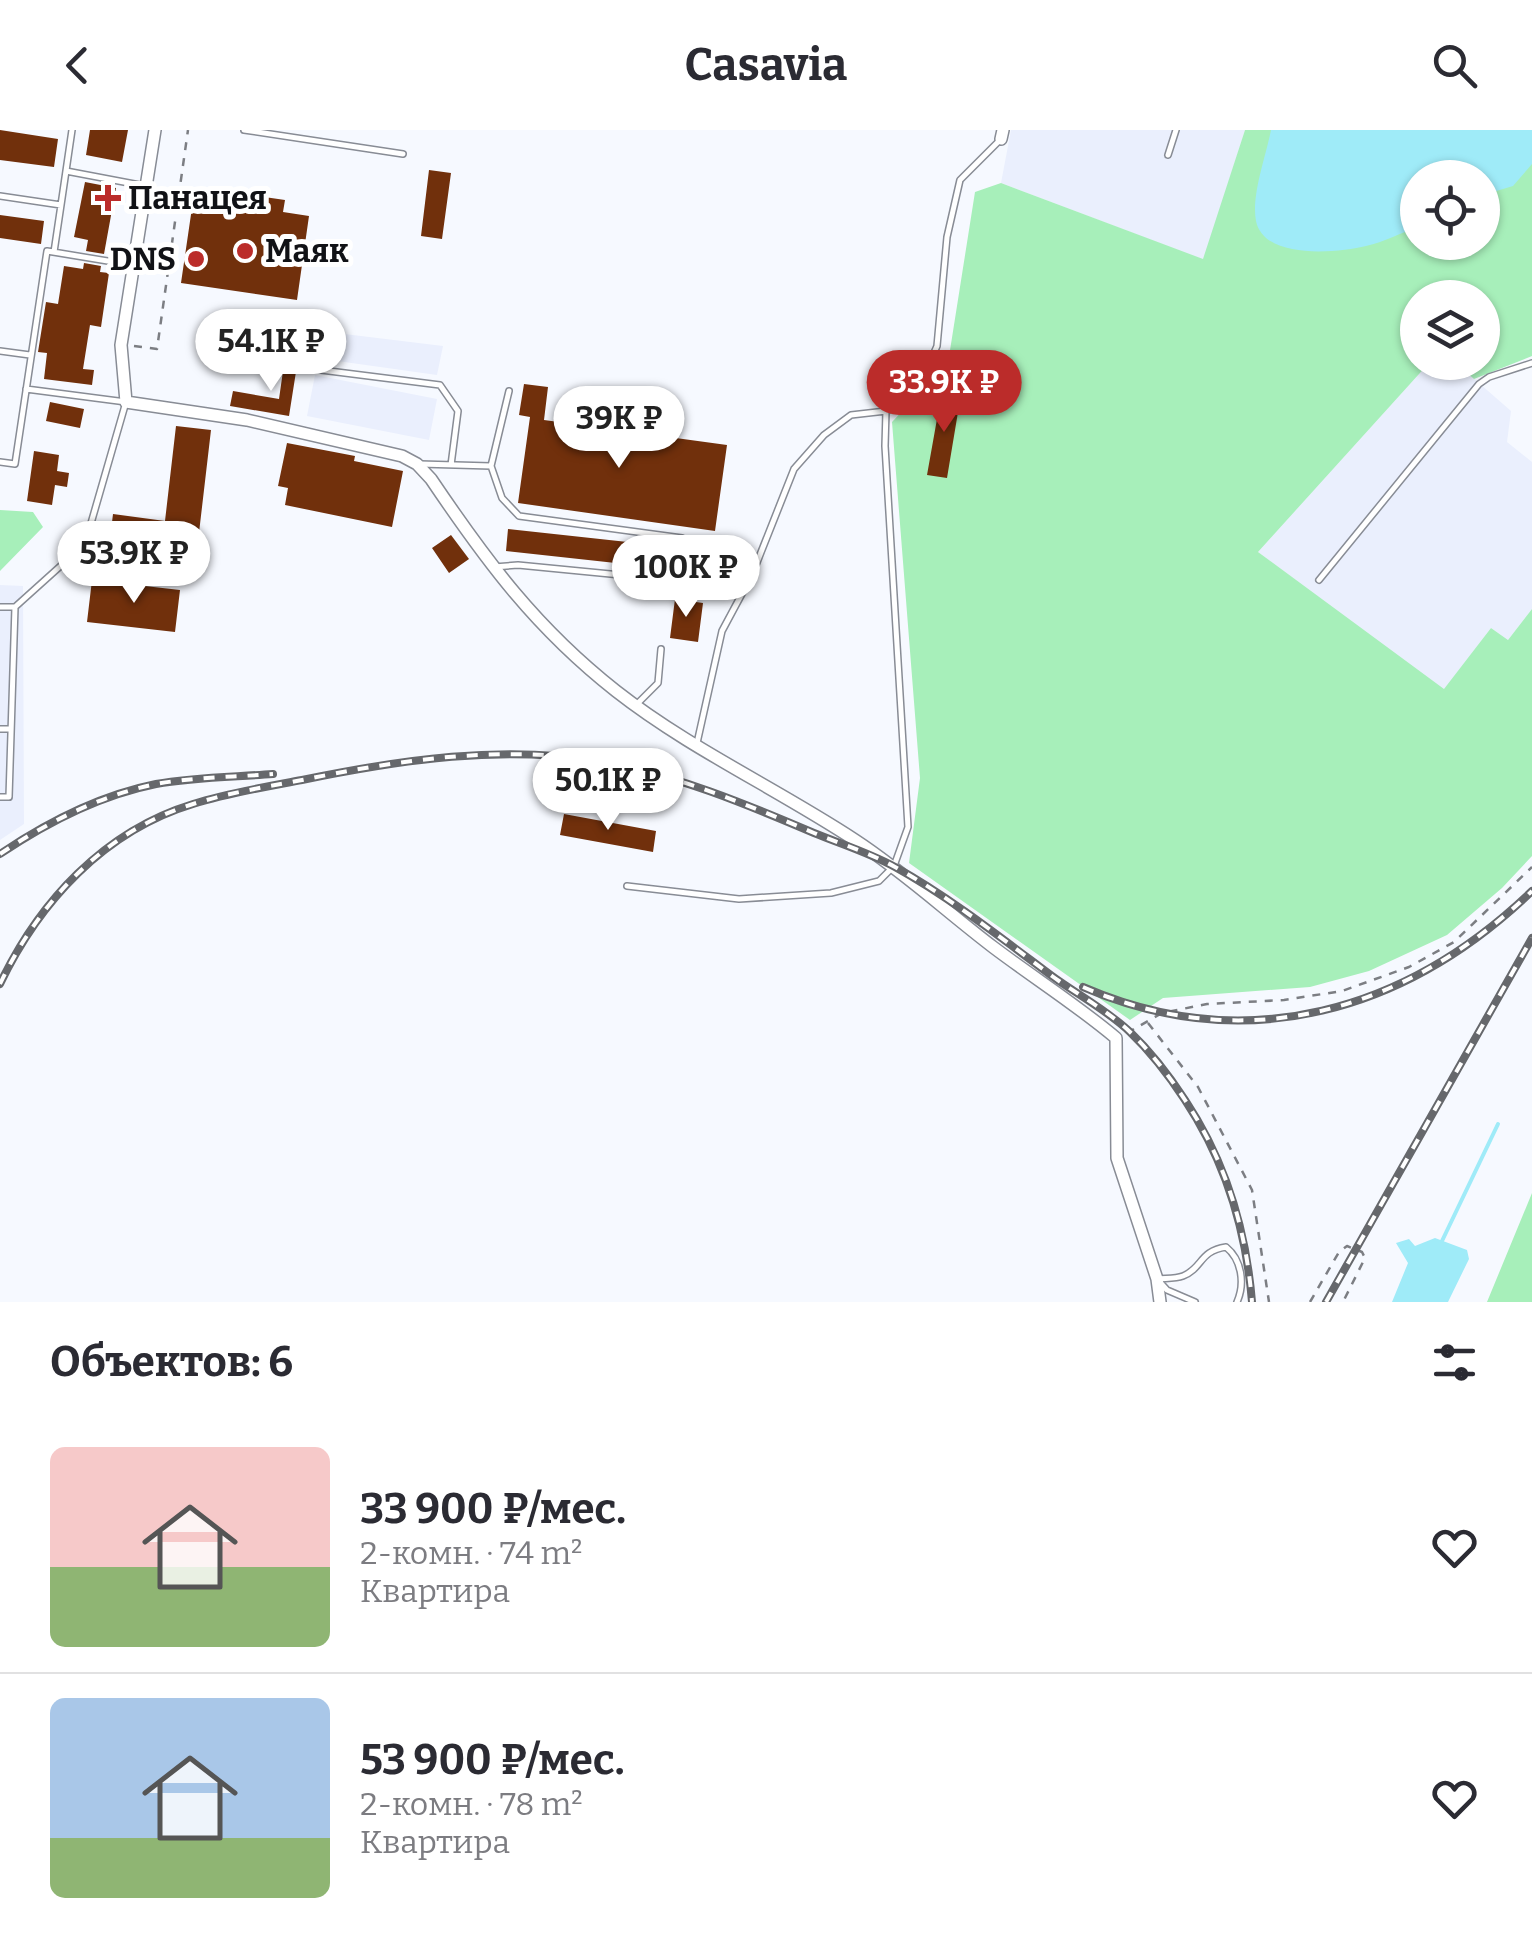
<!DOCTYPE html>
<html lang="ru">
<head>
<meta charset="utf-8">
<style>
  body { margin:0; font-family:Bitter,serif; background:#f2f2f3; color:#2b2b33; height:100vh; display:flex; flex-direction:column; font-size:38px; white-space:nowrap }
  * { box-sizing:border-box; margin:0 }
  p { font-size:32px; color:#7c7c81 }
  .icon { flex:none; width:55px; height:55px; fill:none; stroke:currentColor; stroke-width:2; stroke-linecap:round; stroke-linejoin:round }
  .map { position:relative; height:1172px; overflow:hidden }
  .panel { display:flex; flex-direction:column; background:#fff; flex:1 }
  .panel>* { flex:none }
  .tools { position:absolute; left:1400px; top:30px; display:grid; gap:20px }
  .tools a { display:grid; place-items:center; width:100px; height:100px; border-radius:50%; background:#fff; box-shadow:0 2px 8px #0004; font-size:50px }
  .price { position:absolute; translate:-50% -85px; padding:0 22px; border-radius:35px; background:#fff; color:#222; font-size:32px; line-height:65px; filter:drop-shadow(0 2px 5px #0008) }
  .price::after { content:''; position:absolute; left:50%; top:60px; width:30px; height:22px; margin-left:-15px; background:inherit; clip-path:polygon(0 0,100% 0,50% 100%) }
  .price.active { background:#bb2c2a; color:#fff }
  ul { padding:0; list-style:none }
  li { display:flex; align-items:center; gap:30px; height:250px; padding:0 50px }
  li+li { border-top:2px solid #e1e1e2 }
  li span { display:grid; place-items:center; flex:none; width:280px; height:200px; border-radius:15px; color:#555 }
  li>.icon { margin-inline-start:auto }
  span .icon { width:120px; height:120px; fill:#fffc; stroke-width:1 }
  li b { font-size:42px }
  h2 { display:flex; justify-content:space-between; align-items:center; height:120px; padding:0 50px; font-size:42px }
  header { display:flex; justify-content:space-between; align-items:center; height:130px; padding:0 50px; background:#fff; font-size:45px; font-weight:700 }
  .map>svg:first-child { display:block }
  .built { fill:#eaeffd }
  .green { fill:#a7efba; fill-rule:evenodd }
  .water { fill:#9febf8 }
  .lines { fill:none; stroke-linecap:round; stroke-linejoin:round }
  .stream { stroke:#9febf8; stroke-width:4 }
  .building { fill:#71300c }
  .lane-casing { stroke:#888c95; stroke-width:8 }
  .street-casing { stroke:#888c95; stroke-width:14 }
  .path { stroke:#7c7e83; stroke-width:2.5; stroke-dasharray:8 8; stroke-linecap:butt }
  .lane { stroke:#fff; stroke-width:5 }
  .street { stroke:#fff; stroke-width:11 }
  .rail-casing { stroke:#66686c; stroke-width:8 }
  .rail { stroke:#fff; stroke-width:4; stroke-dasharray:11; stroke-linecap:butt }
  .poi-dot { fill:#bb2c2a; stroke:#fff; stroke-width:4 }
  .labels { text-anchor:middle; stroke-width:10; stroke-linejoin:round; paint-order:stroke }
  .poi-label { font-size:32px; font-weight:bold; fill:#111216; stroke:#fff; text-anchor:start }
</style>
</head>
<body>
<header><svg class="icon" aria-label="back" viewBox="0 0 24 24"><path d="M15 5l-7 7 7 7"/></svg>Casavia<svg class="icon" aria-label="search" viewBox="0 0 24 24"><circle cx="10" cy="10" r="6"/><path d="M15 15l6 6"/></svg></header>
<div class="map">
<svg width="1532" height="1172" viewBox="0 0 1532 1172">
  <rect width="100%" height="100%" fill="#f6f9ff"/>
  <path class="built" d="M1011,0H1245L1204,130L1001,53Z
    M320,201L443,216L437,245L316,228Z
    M1429,233H1456L1511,281L1507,312L1532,332V479L1508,510L1491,498L1444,560L1258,422Z
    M315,245L437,269L429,310L307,286Z
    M0,455L23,456L24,694L0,710Z"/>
  <path class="green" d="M1245,0H1532V226L1474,249L1456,233L1482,232V168H1418V232L1429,233L1258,422L1444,559L1491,498L1508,510L1532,479V726L1502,758L1447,805L1369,841L1310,857L1163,868L1130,890L909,733L920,648L892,292L948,233L975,62L1001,53L1203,129ZM1418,48H1482V112H1418Z
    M0,380L33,382L43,397L0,441Z
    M1532,1063V1172H1487Z"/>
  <path class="water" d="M1271,0H1532V34L1513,56L1483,65L1482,48H1418L1417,97C1401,103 1384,112 1366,116C1337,123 1264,130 1256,91C1251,66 1266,26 1271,0Z
    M1435,1108L1467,1120L1469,1129L1448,1172H1392L1408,1133L1396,1113L1409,1109L1415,1116Z"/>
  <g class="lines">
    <path class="stream" d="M1442,1111L1498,994"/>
  </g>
  <path class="building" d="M0,0L58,9L54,37L0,30Z
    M90,0H128L122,32L86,25Z
    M429,40L451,43L442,109L421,106Z
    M85,52L116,58L104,124L86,121L88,110L74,107Z
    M195,57L285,70L283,82L309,86L297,170L181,153Z
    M0,85L44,91L41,114L0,108Z
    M84,133L101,136L100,142L109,143L101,197L90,195L83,239L94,240L92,255L44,249L47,223L38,222L46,172L58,174L64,136L83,139Z
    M216,184L290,196L285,227L238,220L235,240L208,236Z
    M285,227L298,229L289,286L230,276L233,261L279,269Z
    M524,254L548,257L544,290L727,315L715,401L518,373L530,287L519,285Z
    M942,261L961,264L947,348L927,345Z
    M50,272L84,279L80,298L46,291Z
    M176,296L211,300L195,437L108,425L113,384L165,391Z
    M287,313L355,326L354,331L403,341L392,397L285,375L288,358L278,356Z
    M34,321L59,325L57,341L69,343L67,357L55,355L52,375L27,371Z
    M508,399L701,420L698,442L506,421Z
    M451,405L469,429L449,443L432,418Z
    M92,450L180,460L175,502L87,492Z
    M675,469L703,473L698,512L670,508Z
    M564,684L656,701L653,722L560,705Z"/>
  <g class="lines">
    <defs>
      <path id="lane" d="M244,0L403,24
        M1168,25L1176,0
        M66,41L145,56
        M0,66L61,75L72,0
        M54,122L61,75
        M0,221L30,225
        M321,240L440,255L458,281L451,335
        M0,332L15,334L47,121L132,135
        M420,334L491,336L502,368L519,386L682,408
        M491,336L509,261
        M494,437L518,435L672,450
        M1319,450L1479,254L1489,247L1532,233
        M0,477H15L85,414L126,272L26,259
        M636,575L658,553L661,519
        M0,599H11
        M697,613L722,501L752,445L794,339L824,305L851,285L886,281
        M0,667H9L15,477
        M627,756L739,769L831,763L879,751L894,736L908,697L885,316L886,281L906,273L919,257L937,216L947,107L960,50L999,11
        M1195,1172L1167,1160L1157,1149C1165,1148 1175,1149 1183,1146C1203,1138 1199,1121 1226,1117C1242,1130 1245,1154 1237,1172"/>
      <path id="street" d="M155,0L121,215L126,272L247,290L402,326L417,334L431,349C487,432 536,498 616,561C690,619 776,658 855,710C904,742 947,782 993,817C1034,848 1077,875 1116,908L1117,1028L1157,1149L1160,1172
        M1001,9L1003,0"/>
    </defs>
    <use href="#lane" class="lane-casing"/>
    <use href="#street" class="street-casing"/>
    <path class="path" d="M134,216L157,219L188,0
      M1148,893L1198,957L1252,1060L1269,1172
      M1127,903L1162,883L1207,874L1284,870L1342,861L1409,837L1454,812L1532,737
      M1310,1172L1339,1122L1347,1116L1362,1122L1365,1128L1343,1172"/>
    <use href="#lane" class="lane"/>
    <use href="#street" class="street"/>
    <defs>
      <path id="rail" d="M0,724C46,693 101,665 156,654C194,647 234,647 273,644
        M0,854C39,772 104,701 193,674C228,663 265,657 302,650C399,630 504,614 603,632C676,645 746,674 814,703C841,714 870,723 895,737C948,766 1004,810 1052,846C1078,865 1107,880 1130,902C1150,921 1170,947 1185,970C1226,1032 1246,1098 1252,1172
        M1083,857C1247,928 1407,881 1532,761
        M1326,1172L1532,808"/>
    </defs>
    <use href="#rail" class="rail-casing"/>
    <use href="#rail" class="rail"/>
  </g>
  <g class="poi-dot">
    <path d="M103 53h10v10h10v10h-10v10h-10v-10h-10v-10h10z"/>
    <circle cx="245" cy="121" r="10"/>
    <circle cx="196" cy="129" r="10"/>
  </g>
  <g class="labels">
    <g class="poi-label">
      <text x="128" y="79">Панацея</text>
      <text x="265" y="132">Маяк</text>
      <text x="176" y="140" text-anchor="end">DNS</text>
    </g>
  </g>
</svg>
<div class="tools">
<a><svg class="icon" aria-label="locate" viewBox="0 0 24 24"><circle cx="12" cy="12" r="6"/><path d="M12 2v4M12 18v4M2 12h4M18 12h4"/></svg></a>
<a><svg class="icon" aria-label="layers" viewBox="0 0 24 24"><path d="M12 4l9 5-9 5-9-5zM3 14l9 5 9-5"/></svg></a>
</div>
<b class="price" style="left:271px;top:264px">54.1K ₽</b>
<b class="price active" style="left:944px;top:305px">33.9K ₽</b>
<b class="price" style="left:619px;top:341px">39K ₽</b>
<b class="price" style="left:134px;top:476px">53.9K ₽</b>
<b class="price" style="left:686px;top:490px">100K ₽</b>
<b class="price" style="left:608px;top:703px">50.1K ₽</b>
</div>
<section class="panel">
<h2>Объектов: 6<svg class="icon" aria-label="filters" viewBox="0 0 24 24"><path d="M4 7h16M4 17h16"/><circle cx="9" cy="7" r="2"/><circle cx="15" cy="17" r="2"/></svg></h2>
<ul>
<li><span style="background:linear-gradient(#f6c9c9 60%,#8fb573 0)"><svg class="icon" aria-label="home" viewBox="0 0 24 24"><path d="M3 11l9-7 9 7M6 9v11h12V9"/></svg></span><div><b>33 900 ₽/мес.</b><p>2-комн. · 74 m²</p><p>Квартира</p></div><svg class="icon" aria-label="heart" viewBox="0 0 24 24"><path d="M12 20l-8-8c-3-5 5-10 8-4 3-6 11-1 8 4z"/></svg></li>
<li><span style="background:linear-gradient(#a9c7e8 70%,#8fb573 0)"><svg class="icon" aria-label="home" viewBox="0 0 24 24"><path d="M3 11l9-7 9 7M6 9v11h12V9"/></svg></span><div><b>53 900 ₽/мес.</b><p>2-комн. · 78 m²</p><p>Квартира</p></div><svg class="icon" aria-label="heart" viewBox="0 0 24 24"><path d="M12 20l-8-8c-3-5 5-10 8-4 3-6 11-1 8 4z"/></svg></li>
</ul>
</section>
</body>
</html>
